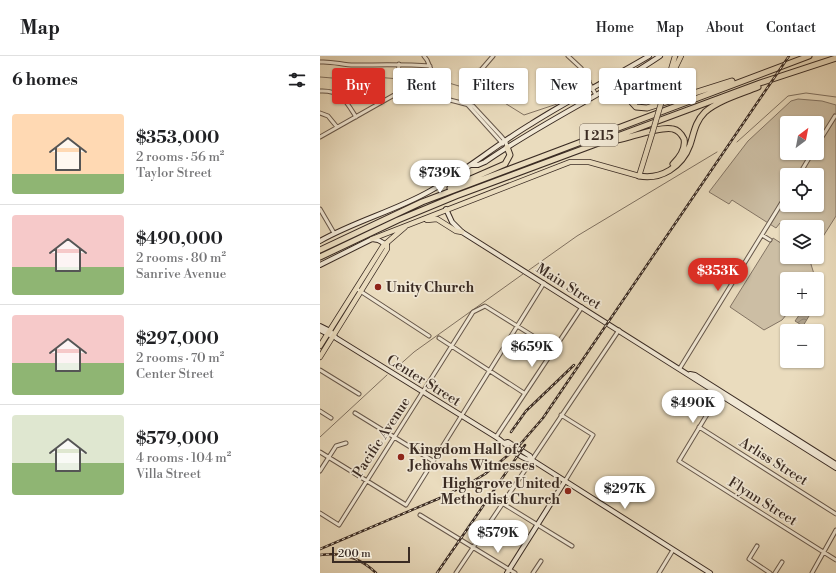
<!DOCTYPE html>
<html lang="en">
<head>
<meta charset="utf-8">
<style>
  body { margin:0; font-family:"Libre Bodoni",serif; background:#f2f2f2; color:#202124; height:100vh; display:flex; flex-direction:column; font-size:15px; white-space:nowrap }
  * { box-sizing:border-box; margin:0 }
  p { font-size:13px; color:#757577 }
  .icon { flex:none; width:22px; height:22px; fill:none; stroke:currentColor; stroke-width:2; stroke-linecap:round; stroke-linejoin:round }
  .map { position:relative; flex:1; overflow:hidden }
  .sheet { display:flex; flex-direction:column; background:#fff; width:320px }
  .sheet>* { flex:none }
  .banner { position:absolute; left:12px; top:12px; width:380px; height:36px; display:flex; gap:8px }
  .needle { width:26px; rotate:32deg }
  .fabs { position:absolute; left:460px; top:60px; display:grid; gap:8px }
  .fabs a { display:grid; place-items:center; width:44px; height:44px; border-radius:4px; background:#fff; box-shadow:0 1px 3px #0004; font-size:20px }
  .scale { position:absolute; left:12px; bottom:10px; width:78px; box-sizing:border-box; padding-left:4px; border:2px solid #3a2b23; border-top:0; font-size:11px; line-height:14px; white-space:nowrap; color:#3a2b23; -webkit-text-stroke:3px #f1e8d5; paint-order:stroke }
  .price { position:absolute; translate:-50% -34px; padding:0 9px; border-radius:14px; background:#fff; color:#222; font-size:13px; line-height:26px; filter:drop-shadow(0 1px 2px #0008) }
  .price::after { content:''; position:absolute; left:50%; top:24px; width:12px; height:9px; margin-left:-6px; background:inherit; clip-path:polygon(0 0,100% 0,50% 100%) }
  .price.on { background:#d93025; color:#fff }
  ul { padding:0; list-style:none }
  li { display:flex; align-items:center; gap:12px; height:100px; padding:0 12px }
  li+li { border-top:1px solid #e0e0e0 }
  li span { display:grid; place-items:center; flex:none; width:112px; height:80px; border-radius:4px; color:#555 }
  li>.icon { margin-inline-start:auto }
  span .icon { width:48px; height:48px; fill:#fffc; stroke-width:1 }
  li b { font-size:17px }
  h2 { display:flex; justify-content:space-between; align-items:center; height:48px; padding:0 12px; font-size:17px }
  .chip { padding:0 14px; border-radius:4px; background:#fff; box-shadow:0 1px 3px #0004; font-size:14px; line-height:36px }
  .chip.on { background:#d93025; color:#fff }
  header { display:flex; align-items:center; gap:24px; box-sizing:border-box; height:56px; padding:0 20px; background:#fff; border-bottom:1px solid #e0e0e0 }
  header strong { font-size:19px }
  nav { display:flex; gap:22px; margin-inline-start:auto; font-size:14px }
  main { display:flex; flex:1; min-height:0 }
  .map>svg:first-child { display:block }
  .green { fill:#ccbea4; stroke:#837464; fill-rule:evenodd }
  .water { fill:url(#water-waves); stroke:#807160 }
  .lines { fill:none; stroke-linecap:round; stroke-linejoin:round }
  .stream { stroke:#807160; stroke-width:1 }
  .street-casing { stroke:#66574a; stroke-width:5 }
  .secondary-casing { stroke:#3a2b23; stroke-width:6 }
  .primary-casing { stroke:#3a2b23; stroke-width:6 }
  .highway-casing { stroke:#3a2b23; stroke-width:7 }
  .street { stroke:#f1e8d5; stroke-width:3 }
  .secondary { stroke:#f1e8d5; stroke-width:4 }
  .primary { stroke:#eadcbe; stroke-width:4.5 }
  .highway { stroke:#eadcbe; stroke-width:5 }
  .rail-casing { stroke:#3a2b23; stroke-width:2.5 }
  .rail { stroke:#f1e8d5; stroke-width:1; stroke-dasharray:3; stroke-linecap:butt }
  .primary-bridge-casing { stroke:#3a2b23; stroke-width:6; stroke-linecap:butt }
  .primary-bridge { stroke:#eadcbe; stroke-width:4.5 }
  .poi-dot { fill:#8f2418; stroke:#f1e8d5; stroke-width:1.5 }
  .labels { text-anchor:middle; stroke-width:3.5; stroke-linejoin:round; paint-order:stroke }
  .shield { fill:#f1e8d5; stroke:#716458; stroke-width:1 }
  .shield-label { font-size:13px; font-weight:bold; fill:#3a2b23 }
  .street-label { font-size:14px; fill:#3a2b23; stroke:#f1e8d5 }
  .poi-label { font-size:14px; font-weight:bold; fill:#3a2b23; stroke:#f1e8d5; text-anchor:start }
</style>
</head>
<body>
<header>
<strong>Map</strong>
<nav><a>Home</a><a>Map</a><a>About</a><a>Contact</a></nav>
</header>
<main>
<section class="sheet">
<h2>6 homes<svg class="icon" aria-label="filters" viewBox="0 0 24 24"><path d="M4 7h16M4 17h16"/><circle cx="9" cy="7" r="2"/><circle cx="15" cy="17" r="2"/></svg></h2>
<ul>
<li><span style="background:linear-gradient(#ffd9b3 75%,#8fb573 0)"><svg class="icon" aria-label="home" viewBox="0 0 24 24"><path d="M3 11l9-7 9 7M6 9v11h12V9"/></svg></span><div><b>$353,000</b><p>2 rooms · 56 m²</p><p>Taylor Street</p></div></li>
<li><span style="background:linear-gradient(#f6c9c9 65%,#8fb573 0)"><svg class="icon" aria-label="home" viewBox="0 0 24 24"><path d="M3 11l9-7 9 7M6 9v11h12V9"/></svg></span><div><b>$490,000</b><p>2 rooms · 80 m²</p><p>Sanrive Avenue</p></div></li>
<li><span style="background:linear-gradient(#f6c9c9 60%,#8fb573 0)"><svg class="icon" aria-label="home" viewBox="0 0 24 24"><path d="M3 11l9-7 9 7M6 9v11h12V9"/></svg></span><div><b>$297,000</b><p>2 rooms · 70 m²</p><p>Center Street</p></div></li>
<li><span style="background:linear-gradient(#dfe7d0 60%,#8fb573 0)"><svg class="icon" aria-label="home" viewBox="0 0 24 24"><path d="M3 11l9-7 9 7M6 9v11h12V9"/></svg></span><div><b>$579,000</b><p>4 rooms · 104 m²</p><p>Villa Street</p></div></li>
</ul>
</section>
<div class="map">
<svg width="516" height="517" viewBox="0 0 516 517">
  <defs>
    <pattern id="water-waves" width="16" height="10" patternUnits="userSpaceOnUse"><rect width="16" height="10" fill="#aea089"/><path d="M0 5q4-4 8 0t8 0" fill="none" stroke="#8f8370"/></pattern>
  </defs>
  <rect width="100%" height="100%" fill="#eadcbe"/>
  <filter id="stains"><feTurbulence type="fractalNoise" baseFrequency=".005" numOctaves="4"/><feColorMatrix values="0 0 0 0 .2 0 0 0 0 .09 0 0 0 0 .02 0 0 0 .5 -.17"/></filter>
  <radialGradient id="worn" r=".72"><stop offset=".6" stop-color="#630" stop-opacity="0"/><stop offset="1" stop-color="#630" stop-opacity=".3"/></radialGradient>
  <path class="green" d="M478,43L502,45L516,49V160L497,190V171H467L460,167L456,172L412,144L409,148L389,136L428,85L471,45ZM467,67H497V97H467ZM467,119H497V149H467Z
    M453,182L467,191V201H483L490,205L494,218L490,223H467V253H471L462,264L444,274L410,251Z"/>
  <path class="water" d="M482,255L489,260L483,270L475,265Z"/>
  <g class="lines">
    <path class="stream" d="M0,21L36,24L55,21L129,27L175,41L204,59L237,48
      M417,86L468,40L486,37L516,41
      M209,214L257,180L397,96
      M75,313L94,296L203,218
      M0,381L67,319"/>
    <defs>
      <path id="street" d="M104,0L107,4L113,18
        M248,0L261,12L276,39
        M0,6C12,5 23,9 34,9C59,9 84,8 110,10
        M152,16L161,14L173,0
        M0,35C21,34 26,45 36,61
        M247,36L269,25
        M76,38L79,8
        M147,48L183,88
        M0,57L8,60L17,71
        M0,81L76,38L130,44L153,50L180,79L186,86L187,91
        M497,89L515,60
        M479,119L492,97
        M0,153L14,177
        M442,179L450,184
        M37,233L109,280
        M119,282L204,337
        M360,312L467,138
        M0,314L39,338
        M400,337L359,405L516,504
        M0,355L11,362
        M35,357L113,405
        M241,359L273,379L245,425
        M379,371L516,458
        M176,381L262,251
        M0,396L86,449L224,227
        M0,415L16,390L26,387
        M182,447L252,490
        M0,457L19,469L153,256L165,250L234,293
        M100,459L195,517
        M437,490L429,503L450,517
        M136,517L299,274
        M213,517L221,505
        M339,517L353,494
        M455,517L462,506
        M492,517L516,474"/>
      <path id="secondary" d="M152,109H158L165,106C221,67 284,38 340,0
        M126,153L132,166L142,176L516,412
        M0,185C35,165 75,155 110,135C145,115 176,89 211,68C249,44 290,23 329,0
        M0,209L52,183L58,184L67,189
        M0,270L10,275L16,282L176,381C185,387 200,404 212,404
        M0,274L10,279
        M370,318L375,319L516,408
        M184,387L188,386L210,400L212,404L390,517
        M187,517L245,425"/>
      <path id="primary" d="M349,25L361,0
        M342,44L355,0
        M107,164L117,163L136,175L142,176
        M52,183L250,106H269L319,120L332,78
        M0,290L63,190L85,171
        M0,301L67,193V189"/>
      <path id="highway" d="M347,29L328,22H317L308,31L307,41L316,51L327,52L412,25
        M287,86C303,85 340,69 353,73C358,74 362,79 364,83C366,93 359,102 353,108
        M319,120C341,124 362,111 370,89C374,77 375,66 385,56C399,44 421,38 438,31
        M130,132L185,108L190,99L187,91
        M0,194L102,146L489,0
        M0,201L78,164L136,140L440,27L516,2"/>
    </defs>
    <use href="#street" class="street-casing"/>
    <use href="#secondary" class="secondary-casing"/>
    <use href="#primary" class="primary-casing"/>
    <use href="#highway" class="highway-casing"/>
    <use href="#street" class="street"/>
    <use href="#secondary" class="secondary"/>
    <use href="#primary" class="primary"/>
    <use href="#highway" class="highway"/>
    <defs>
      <path id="rail" d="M191,376L206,355L254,309
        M0,493L120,442L150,427L165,418L197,392L223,362L469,0
        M0,499C21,496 41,502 56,517
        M117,517L205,389"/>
    </defs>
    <use href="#rail" class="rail-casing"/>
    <use href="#rail" class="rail"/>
    <defs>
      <path id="primary-bridge" d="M332,78L342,44"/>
    </defs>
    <use href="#primary-bridge" class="primary-bridge-casing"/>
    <use href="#primary-bridge" class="primary-bridge"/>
  </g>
  <g class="poi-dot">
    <circle cx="58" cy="231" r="4"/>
    <circle cx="81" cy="401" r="4"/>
    <circle cx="248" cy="435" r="4"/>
  </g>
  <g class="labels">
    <rect class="shield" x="260" y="68" width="38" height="22" rx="3"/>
    <g class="shield-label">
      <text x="279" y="84">I 215</text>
    </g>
    <g class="street-label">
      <text transform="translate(249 230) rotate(32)" y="5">Main Street</text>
      <text transform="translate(104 324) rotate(32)" y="5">Center Street</text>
      <text transform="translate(61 381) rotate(-57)" y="5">Pacific Avenue</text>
      <text transform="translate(454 405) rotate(32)" y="5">Arliss Street</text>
      <text transform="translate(443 445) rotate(32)" y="5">Flynn Street</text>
    </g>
    <g class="poi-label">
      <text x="66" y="236">Unity Church</text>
      <text x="89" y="398">Kingdom Hall of<tspan x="89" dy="16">Jehovahs Witnesses</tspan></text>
      <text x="240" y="432" text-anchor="end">Highgrove United<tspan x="240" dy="16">Methodist Church</tspan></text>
    </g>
  </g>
  <rect width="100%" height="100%" filter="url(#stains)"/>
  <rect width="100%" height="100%" fill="url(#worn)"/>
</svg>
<div class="fabs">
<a><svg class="needle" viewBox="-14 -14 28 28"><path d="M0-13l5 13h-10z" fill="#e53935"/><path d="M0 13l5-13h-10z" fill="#757577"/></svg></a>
<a><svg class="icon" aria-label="locate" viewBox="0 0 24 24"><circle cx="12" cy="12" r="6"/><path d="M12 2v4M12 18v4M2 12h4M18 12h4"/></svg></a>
<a><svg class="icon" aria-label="layers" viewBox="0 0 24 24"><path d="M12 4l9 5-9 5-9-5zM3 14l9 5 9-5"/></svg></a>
<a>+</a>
<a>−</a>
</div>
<div class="scale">200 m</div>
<b class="price" style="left:120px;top:138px">$739K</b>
<b class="price on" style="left:398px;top:236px">$353K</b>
<b class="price" style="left:212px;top:312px">$659K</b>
<b class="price" style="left:373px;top:368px">$490K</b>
<b class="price" style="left:305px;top:454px">$297K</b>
<b class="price" style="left:178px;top:498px">$579K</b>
<div class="banner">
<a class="chip on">Buy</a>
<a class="chip">Rent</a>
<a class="chip">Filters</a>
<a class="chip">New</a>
<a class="chip">Apartment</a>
</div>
</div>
</main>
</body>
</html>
